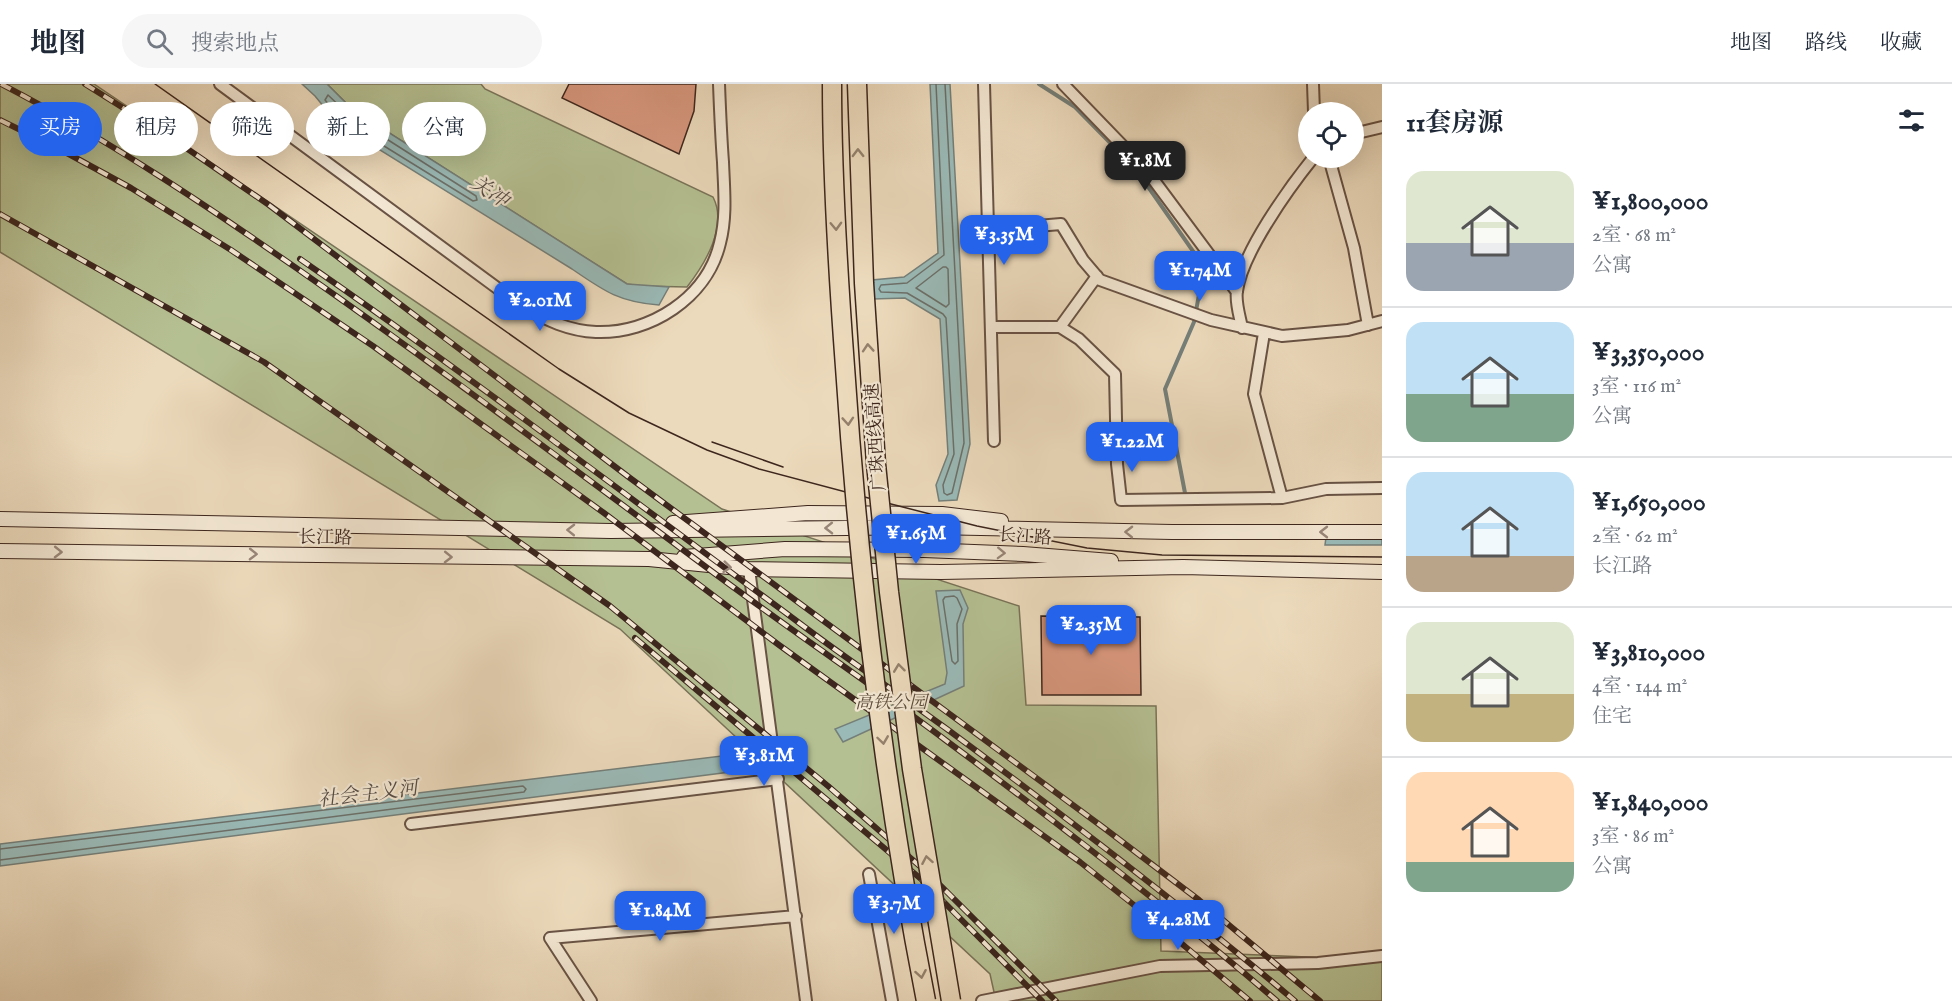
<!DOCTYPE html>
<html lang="zh">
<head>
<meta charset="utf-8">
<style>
  body { margin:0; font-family:"IM FELL English","Noto Serif SC",serif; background:#f6f6f7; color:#1f2937; height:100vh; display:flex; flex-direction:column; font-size:22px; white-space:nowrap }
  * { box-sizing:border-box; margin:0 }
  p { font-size:20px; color:#747a83 }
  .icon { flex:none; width:33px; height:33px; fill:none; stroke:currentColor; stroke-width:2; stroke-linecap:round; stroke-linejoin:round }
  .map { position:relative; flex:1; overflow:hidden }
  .panel { display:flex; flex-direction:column; background:#fff; width:570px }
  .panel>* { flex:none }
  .guide { position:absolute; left:18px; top:18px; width:570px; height:54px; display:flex; gap:12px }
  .fabs { position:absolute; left:1298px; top:18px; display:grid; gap:12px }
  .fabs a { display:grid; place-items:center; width:66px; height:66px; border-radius:50%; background:#fff; box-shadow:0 6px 24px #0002; font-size:30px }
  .price { position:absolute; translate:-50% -51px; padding:0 14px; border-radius:12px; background:#2563eb; color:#fff; font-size:20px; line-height:39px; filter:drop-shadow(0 2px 3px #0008) }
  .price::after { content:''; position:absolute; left:50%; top:36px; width:18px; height:14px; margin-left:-9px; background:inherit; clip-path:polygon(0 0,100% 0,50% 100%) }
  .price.current { background:#222; color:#fff }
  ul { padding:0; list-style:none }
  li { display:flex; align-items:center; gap:18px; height:150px; padding:0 24px }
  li+li { border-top:2px solid #e0e1e3 }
  li span { display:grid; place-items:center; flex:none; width:168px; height:120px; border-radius:18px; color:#555 }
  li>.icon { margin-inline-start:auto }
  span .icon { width:72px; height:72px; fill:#fffc; stroke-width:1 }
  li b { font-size:26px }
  h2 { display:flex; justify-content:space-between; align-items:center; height:72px; padding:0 24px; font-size:26px }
  .tag { padding:0 21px; border-radius:27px; background:#fff; box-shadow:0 6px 24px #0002; font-size:21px; line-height:54px }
  .tag.current { background:#2563eb; color:#fff }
  header { display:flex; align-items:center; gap:36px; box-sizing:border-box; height:84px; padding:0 30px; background:#fff; border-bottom:2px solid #e0e1e3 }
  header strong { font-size:28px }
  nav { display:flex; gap:33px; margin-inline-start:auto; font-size:21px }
  .search { width:420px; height:54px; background:#f6f6f7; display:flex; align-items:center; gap:15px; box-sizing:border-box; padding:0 21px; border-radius:33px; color:#747a83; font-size:22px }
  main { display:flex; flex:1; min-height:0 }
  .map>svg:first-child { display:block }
  .green { fill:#b5c092; stroke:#797358; stroke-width:1.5 }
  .water { fill:#9abab7; stroke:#757f79; stroke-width:1.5 }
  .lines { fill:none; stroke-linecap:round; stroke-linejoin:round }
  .shore { stroke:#6c706a; stroke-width:1.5 }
  .stream { stroke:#757f79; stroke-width:4 }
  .building { fill:#d7967c; stroke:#3d261d; stroke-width:1.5 }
  .minor-casing { stroke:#695345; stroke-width:14 }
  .secondary-casing { stroke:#3d261d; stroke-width:16 }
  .minor { stroke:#f3e7d3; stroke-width:10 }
  .secondary { stroke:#f3e7d3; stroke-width:14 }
  .tram { stroke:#3d261d; stroke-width:1.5 }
  .rail-casing { stroke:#3d261d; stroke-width:6 }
  .rail { stroke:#f3e7d3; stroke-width:4; stroke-dasharray:11; stroke-linecap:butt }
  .motorway-bridge-casing { stroke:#3d261d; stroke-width:21; stroke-linecap:butt }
  .motorway-bridge { stroke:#ecdabc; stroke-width:18 }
  .oneway { stroke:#94806c }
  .oneway2 { stroke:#988678 }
  .labels { text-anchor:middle; stroke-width:4.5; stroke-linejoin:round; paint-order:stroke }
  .street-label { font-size:18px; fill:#3d261d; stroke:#f3e7d3 }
  .park-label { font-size:18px; font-style:italic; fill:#5b4c3a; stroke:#f3e7d3 }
  .water-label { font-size:20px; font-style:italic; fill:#544b44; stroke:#f3e7d3 }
</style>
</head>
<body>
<header>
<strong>地图</strong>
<div class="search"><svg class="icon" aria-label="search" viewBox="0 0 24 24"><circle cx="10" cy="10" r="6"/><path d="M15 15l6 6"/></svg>搜索地点</div>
<nav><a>地图</a><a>路线</a><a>收藏</a></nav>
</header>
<main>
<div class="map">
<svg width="1382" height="917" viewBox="0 0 1382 917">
  <rect width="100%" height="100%" fill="#ecdabc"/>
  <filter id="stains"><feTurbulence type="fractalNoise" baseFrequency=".00333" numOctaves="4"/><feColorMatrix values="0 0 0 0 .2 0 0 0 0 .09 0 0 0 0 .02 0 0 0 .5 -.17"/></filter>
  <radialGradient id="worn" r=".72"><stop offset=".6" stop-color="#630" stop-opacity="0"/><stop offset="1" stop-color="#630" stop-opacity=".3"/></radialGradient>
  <path class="green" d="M0,0H94L722,425L1019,522L1026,621L1156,622L1161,867L1382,876V917H996L990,890L620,545L0,168Z
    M327,0H481L485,5L713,113C728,142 705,180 687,203L641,202L627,200L353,26Z"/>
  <path class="water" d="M302,0H327L353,26L627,200L669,203L659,221C619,218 604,207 572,185L338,40L315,12Z
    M930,0H950L970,360L957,416L939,417L936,401L948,370L940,235L905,214L873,215L872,196L904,193L938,169Z
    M1382,452V461H1325L1326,453Z
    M960,506L968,524L963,540L964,602L843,658L835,645L945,600L947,589L936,507Z
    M738,670L741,683L738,687L0,782V760Z"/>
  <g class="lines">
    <path class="shore" d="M936,0L944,171L907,199L881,201L879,205L881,208L907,209L943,230L946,234L954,370L943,401L944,409L947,411L952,409L964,359L945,0
      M328,11L349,31L476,112L477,116L473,117L342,36L325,16Z
      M943,183H946L948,185L949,220L946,223L916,204Z
      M954,512L957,514L962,525L957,540L958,577L955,580L952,577L943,516L945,513Z
      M0,765L523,702L526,705L524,708L0,776"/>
    <path class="stream" d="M1039,0L1075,23L1135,84L1204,183L1194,238L1165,305L1185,409"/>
  </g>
  <path class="building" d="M569,0H696L694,27L679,70L562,14Z
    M1041,532L1140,533L1141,611H1042Z"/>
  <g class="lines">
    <defs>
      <path id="minor" d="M220,0L523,223C546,236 569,247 596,248C650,250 707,214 720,159C727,132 724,105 723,78C721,52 720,26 719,0
        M984,0L994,357
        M1063,0L1147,87L1237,208
        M1313,0L1314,28
        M1353,50L1382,43
        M1329,74L1354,164L1368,241
        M988,146L1061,140L1083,176L1100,196L1211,236L1282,252L1348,246L1382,237
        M991,243H1060L1079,255L1115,290L1117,380L1121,416L1282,414L1326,405L1382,404
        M1060,243L1097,192
        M1242,244C1240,233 1235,218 1237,207C1242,169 1289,104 1313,74
        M1264,249L1254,310L1282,414
        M749,485L806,917
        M411,740L778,695
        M869,790L892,917
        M591,917L550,854L796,832
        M982,917L1160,882L1318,879L1382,872"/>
      <path id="secondary" d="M0,435L611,447L932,443L1172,448H1382
        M673,439L808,429L942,430L1001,437
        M0,467L649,475L749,485L941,488L1183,483L1382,488
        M684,473L785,465L924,466L1023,470L1111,477"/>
    </defs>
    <use href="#minor" class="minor-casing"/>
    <use href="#secondary" class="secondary-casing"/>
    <use href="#minor" class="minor"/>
    <use href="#secondary" class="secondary"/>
    <path class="tram" d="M155,0L559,285L629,329L707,366L759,385L891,420L977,442L1087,464L1162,471L1382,473
      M712,358L783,383"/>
    <defs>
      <path id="rail" d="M1,0C113,58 218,129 322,202C449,291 573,384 698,477C780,539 866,596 948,658C1060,741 1171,826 1277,917
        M85,0L176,57L269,121L630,394L1104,744L1199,816L1320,917
        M0,36L65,68L131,104L231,166L373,262L604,429L779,561L1080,778L1169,849L1250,917
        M0,130L264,278L610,522L828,702L930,791L1056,917
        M300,175C468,291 630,414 794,535C845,574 899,610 951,648C1068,735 1184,823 1295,917
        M635,554L921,795L1042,917"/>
    </defs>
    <use href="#rail" class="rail-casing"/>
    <use href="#rail" class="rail"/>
    <defs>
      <path id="motorway-bridge" d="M832,0C832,94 838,189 845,283C859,495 885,708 926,917
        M857,0L864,199L876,380L889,508L912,685L951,917"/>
    </defs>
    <use href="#motorway-bridge" class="motorway-bridge-casing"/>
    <use href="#motorway-bridge" class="motorway-bridge"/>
  </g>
  <defs><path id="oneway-chevron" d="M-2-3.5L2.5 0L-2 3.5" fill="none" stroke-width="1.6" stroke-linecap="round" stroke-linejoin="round" transform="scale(1.5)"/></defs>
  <g class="oneway">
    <use href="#oneway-chevron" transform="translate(858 69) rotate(-91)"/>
    <use href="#oneway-chevron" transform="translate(836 142) rotate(88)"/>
    <use href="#oneway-chevron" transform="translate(868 264) rotate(-94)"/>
    <use href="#oneway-chevron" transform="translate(848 337) rotate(86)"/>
    <use href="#oneway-chevron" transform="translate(899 584) rotate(-97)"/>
    <use href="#oneway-chevron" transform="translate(883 656) rotate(82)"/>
    <use href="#oneway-chevron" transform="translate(927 776) rotate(-100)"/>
    <use href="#oneway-chevron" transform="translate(921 890) rotate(80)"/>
  </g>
  <g class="oneway2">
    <use href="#oneway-chevron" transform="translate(829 444) rotate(179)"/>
    <use href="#oneway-chevron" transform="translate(571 446) rotate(-179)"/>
    <use href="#oneway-chevron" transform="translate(1129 448) rotate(-179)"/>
    <use href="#oneway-chevron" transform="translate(1324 448) rotate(180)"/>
    <use href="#oneway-chevron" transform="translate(58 468) rotate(1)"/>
    <use href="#oneway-chevron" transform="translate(1001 469) rotate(2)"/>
    <use href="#oneway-chevron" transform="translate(253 470) rotate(1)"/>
    <use href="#oneway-chevron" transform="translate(448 473) rotate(1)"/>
    <use href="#oneway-chevron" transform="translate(727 483) rotate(6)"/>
  </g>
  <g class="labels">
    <g class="street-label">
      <text transform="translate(875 353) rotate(-94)" y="6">广珠西线高速</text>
      <text transform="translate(1025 452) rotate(4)" y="6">长江路</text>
      <text transform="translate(325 453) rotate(1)" y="6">长江路</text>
    </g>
    <g class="park-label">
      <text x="891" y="624">高铁公园</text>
    </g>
    <g class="water-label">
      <text transform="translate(490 107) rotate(33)" y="7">关冲</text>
      <text transform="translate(368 709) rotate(-7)" y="7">社会主义河</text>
    </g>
  </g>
  <rect width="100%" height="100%" filter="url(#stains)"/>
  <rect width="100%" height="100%" fill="url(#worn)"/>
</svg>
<div class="fabs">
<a><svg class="icon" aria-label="locate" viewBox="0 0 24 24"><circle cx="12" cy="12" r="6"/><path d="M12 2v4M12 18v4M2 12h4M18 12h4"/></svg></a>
</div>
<b class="price current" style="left:1145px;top:108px">¥1.8M</b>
<b class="price" style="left:1004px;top:182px">¥3.35M</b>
<b class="price" style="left:1200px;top:218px">¥1.74M</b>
<b class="price" style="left:540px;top:248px">¥2.01M</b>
<b class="price" style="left:1132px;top:389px">¥1.22M</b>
<b class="price" style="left:916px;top:481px">¥1.65M</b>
<b class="price" style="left:1091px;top:572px">¥2.35M</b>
<b class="price" style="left:764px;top:703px">¥3.81M</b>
<b class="price" style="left:894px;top:851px">¥3.7M</b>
<b class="price" style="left:660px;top:858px">¥1.84M</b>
<b class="price" style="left:1178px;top:867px">¥4.28M</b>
<div class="guide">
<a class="tag current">买房</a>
<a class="tag">租房</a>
<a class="tag">筛选</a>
<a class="tag">新上</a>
<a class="tag">公寓</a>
</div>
</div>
<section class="panel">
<h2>11套房源<svg class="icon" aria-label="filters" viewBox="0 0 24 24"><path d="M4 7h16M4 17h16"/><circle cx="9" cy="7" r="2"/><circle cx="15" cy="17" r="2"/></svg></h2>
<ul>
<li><span style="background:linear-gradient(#dfe7d0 60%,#9aa5b1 0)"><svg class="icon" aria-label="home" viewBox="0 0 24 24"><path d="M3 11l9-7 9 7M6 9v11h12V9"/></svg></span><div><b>¥1,800,000</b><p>2室 · 68 m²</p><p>公寓</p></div></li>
<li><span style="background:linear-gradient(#bfe0f5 60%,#7fa58c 0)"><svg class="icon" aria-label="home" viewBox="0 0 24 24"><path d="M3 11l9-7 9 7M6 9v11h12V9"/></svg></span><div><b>¥3,350,000</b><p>3室 · 116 m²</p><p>公寓</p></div></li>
<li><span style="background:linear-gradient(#bfe0f5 70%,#b9a48a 0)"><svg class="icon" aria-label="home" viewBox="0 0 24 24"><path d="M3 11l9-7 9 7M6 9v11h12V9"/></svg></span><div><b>¥1,650,000</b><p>2室 · 62 m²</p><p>长江路</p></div></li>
<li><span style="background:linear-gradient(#dfe7d0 60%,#c2b280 0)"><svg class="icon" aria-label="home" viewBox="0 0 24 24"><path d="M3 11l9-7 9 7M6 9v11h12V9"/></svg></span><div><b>¥3,810,000</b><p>4室 · 144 m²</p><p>住宅</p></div></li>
<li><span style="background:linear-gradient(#ffd9b3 75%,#7fa58c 0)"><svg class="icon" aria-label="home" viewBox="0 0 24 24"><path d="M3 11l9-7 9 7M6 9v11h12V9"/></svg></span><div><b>¥1,840,000</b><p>3室 · 86 m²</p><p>公寓</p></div></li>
</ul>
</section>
</main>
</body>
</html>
